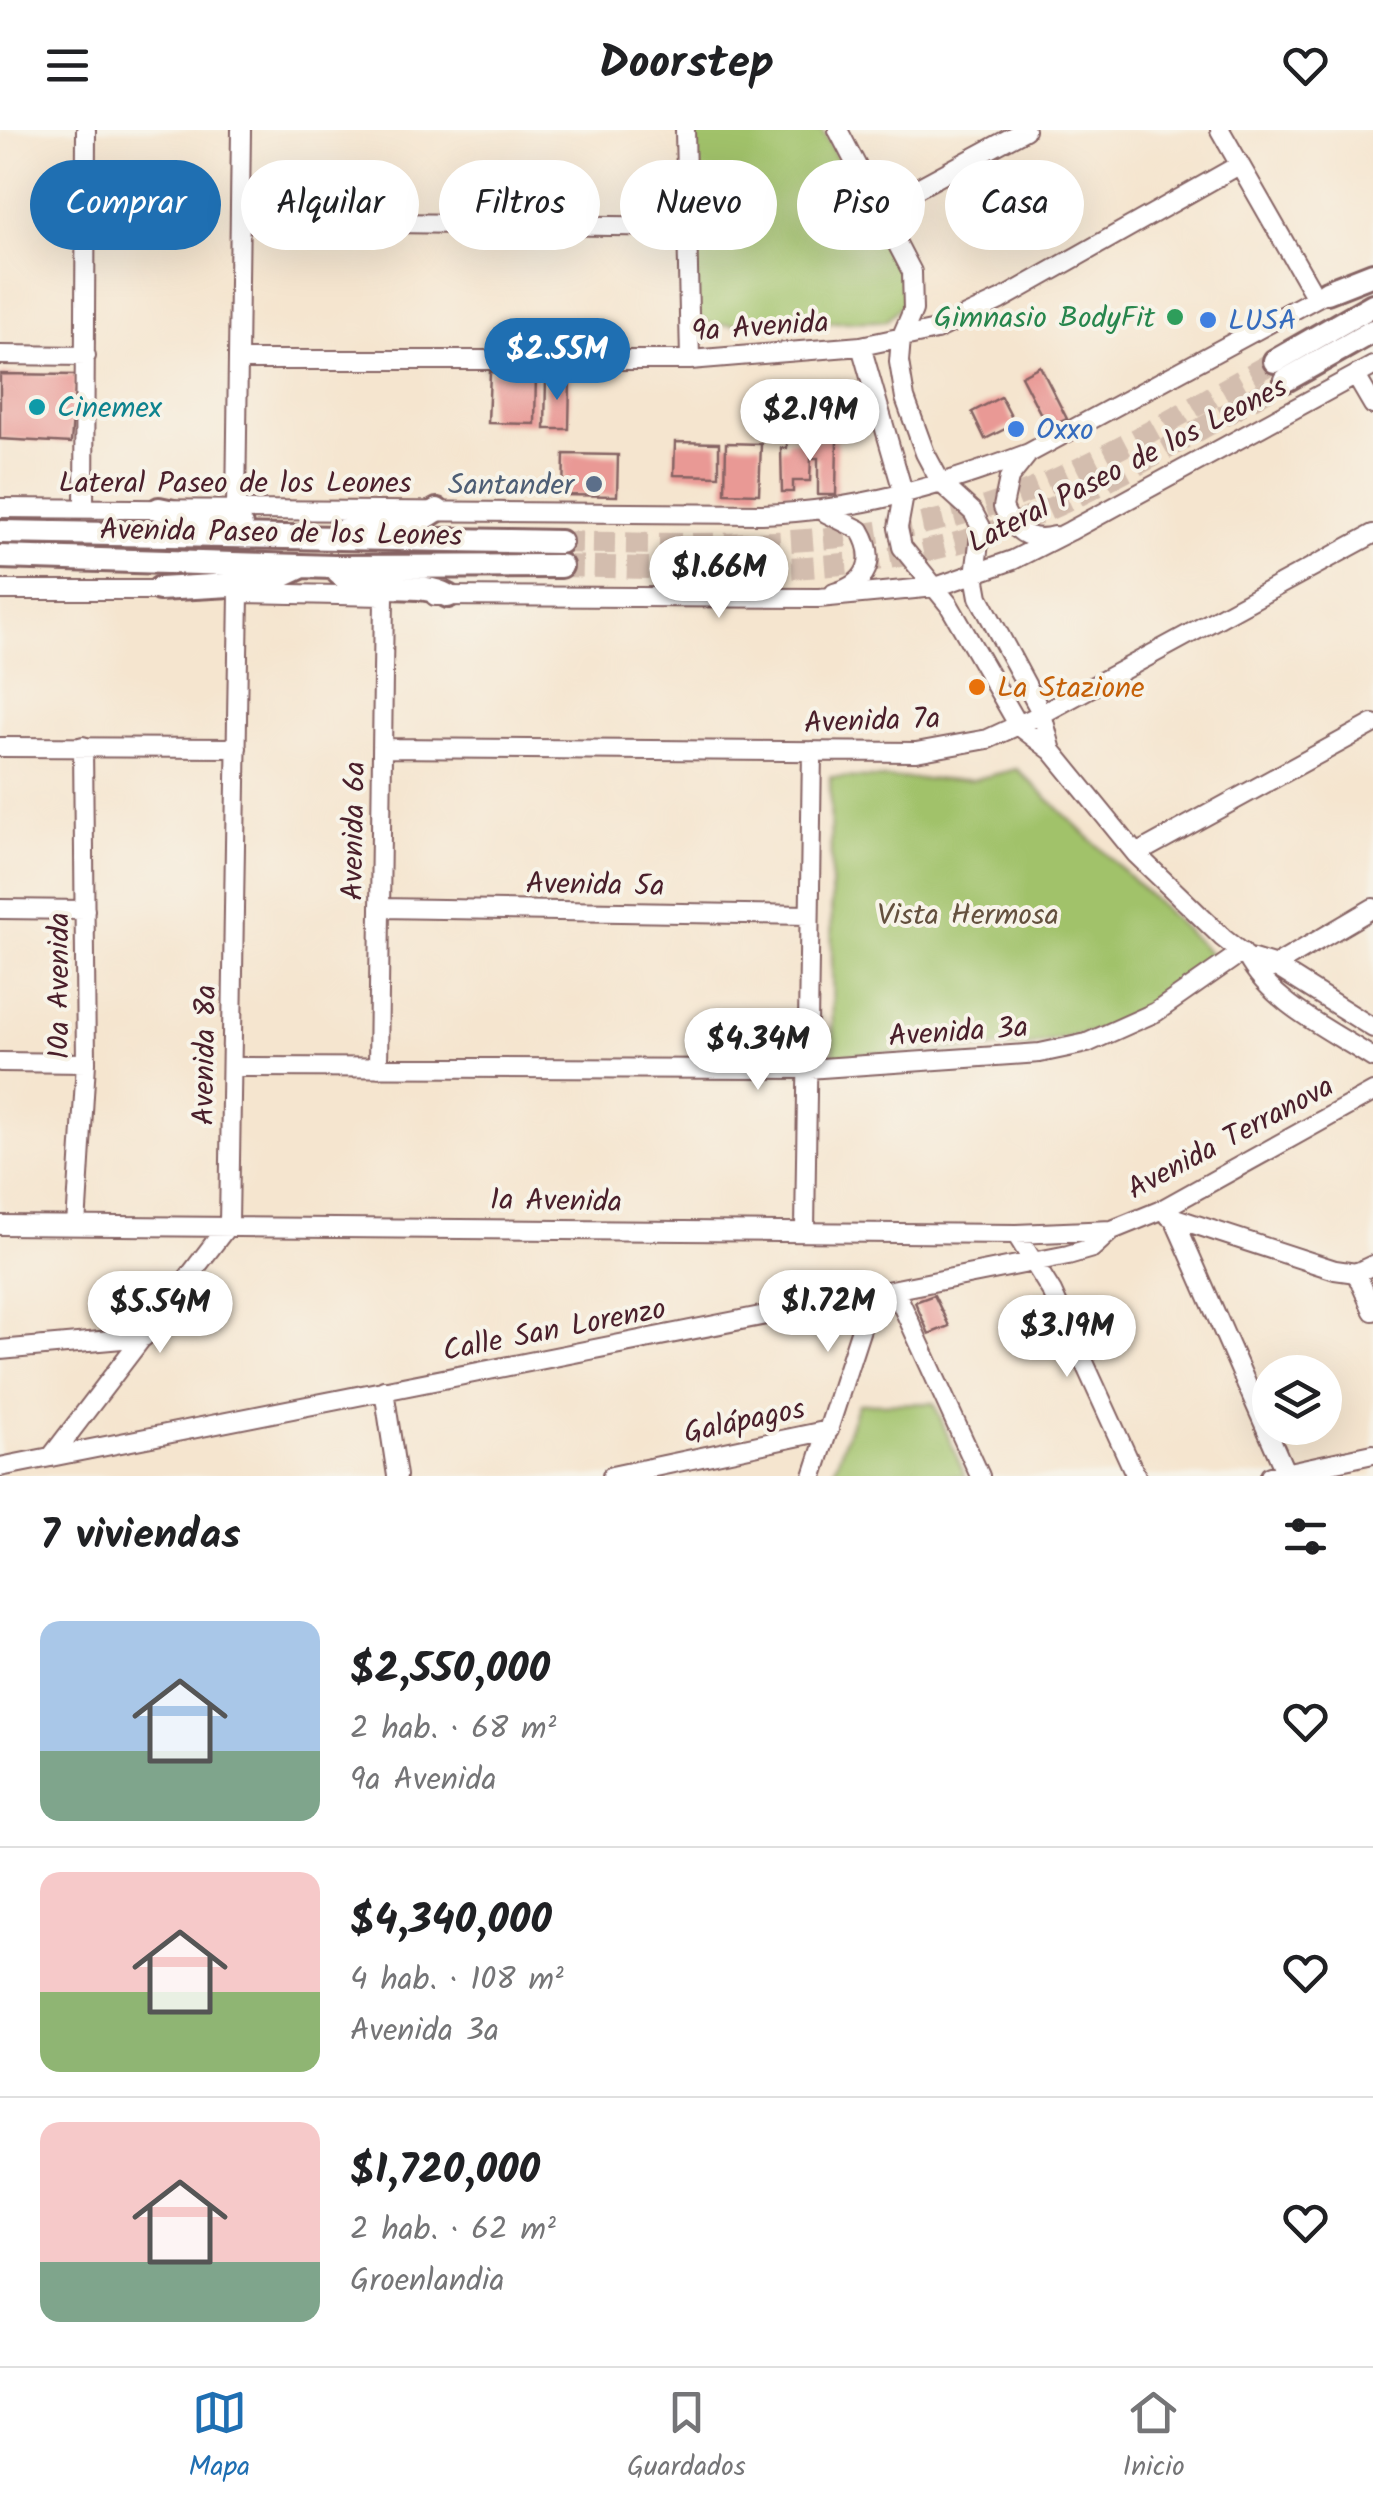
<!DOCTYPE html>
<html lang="es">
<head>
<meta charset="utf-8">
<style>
  body { margin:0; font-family:Kalam,sans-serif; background:#f2f2f2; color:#202124; height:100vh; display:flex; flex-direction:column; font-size:38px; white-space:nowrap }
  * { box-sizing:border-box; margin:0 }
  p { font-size:32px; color:#757577 }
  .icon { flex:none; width:55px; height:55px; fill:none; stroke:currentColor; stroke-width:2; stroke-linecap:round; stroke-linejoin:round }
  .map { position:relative; height:1346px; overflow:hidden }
  .panel { display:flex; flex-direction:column; background:#fff; flex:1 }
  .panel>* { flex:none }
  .guide { position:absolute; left:30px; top:30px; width:1315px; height:90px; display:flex; gap:20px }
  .fabs { position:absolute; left:1252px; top:1225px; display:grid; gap:20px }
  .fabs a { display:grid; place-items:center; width:90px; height:90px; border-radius:50%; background:#fff; box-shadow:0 10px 40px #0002; font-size:50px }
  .price { position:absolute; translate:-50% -85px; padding:0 22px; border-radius:35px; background:#fff; color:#222; font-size:32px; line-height:65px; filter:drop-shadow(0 2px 5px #0008) }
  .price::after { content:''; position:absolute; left:50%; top:60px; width:30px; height:22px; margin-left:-15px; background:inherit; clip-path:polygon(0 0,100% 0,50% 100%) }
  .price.selected { background:#1f6fb2; color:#fff }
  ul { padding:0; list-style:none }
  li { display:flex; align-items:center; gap:30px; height:250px; padding:0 40px }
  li+li { border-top:2px solid #e0e0e0 }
  li span { display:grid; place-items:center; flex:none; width:280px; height:200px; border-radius:20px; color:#555 }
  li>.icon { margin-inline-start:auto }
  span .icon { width:120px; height:120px; fill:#fffc; stroke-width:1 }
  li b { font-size:42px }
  h2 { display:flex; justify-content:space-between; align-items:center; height:120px; padding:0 40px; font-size:42px }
  .pill { padding:0 35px; border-radius:45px; background:#fff; box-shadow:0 10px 40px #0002; font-size:35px; line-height:90px }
  .pill.selected { background:#1f6fb2; color:#fff }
  header { display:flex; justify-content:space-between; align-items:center; height:130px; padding:0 40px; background:#fff; font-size:45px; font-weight:700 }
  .dock { display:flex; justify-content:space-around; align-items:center; height:140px; border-top:2px solid #e0e0e0; background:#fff; font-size:28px; color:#757577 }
  .dock a { display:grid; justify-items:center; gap:5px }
  .dock .selected { color:#1f6fb2 }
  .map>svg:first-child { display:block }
  .green { fill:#a1c26b; stroke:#76704b; stroke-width:2.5 }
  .building { fill:#e99995 }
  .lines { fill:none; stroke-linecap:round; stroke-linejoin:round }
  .major-tunnel { stroke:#d3bdae; stroke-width:22; stroke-dasharray:22 11; stroke-linecap:butt }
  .minor-casing { stroke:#866464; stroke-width:22 }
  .major-casing { stroke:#866464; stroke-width:28 }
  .minor { stroke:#fff; stroke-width:18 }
  .major { stroke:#fff; stroke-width:22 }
  .leisure-dot { fill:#2e9e5b; stroke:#f7f3e8; stroke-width:4 }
  .shop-dot { fill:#3f7fe0; stroke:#f7f3e8; stroke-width:4 }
  .culture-dot { fill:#0f9aa8; stroke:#f7f3e8; stroke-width:4 }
  .service-dot { fill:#5c6f8a; stroke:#f7f3e8; stroke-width:4 }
  .food-dot { fill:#e8710a; stroke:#f7f3e8; stroke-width:4 }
  .labels { text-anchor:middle; stroke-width:8; stroke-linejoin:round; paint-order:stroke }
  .leisure-label { font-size:30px; fill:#27864d; stroke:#f7f3e8; text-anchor:end }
  .shop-label { font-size:30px; fill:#366cbe; stroke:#f7f3e8; text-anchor:start }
  .street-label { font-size:30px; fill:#4a1f2b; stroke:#f7f3e8 }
  .culture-label { font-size:30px; fill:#0d838f; stroke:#f7f3e8; text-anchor:start }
  .service-label { font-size:30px; fill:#4e5e75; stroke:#f7f3e8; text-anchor:end }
  .food-label { font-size:30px; fill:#c56008; stroke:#f7f3e8; text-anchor:start }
  .park-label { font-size:30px; fill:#64503e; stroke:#f7f3e8 }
</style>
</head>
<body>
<header><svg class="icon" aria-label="menu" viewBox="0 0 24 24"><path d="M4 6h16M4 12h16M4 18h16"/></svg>Doorstep<svg class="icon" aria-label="heart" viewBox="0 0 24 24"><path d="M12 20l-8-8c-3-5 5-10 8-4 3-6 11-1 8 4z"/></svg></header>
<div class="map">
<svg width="1373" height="1346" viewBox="0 0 1373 1346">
  <rect width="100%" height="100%" fill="#f7f3e8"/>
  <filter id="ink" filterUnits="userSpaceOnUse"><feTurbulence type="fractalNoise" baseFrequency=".01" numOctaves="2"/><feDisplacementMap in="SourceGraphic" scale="20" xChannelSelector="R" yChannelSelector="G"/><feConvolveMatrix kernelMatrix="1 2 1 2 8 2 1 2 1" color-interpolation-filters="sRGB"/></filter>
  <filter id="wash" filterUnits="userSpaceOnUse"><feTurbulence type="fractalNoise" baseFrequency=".0048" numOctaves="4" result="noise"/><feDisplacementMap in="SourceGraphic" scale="40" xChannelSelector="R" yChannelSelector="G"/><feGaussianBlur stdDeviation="2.25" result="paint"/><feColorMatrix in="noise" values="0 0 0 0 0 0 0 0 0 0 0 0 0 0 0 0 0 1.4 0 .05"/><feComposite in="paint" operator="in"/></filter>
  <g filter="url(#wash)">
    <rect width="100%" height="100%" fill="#f5e5cf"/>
    <path class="green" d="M692,0H822L906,154L907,170L886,191L713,195L701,188L693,175Z
      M1017,639L1217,830L1110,898L1030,916L833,926L830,647L972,650Z
      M934,1273L965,1346H832L858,1274Z"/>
    <g id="blocks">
      <path class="building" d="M1040,236L1067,289L1048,298L1021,246Z
        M490,242L536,243L535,294L488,293Z
        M0,244L76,245L71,313L0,309Z
        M546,247L570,248L569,299H545Z
        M1001,267L1015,294L985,309L972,282Z
        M837,309L836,365H818V328H811L810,351H793V362H782L781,318H787V311Z
        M675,312L719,313V346L674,345Z
        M726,313L761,314L759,364L725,363Z
        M564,324L618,325L617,366L563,365Z
        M934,1165L949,1196L929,1204L915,1172Z"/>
    </g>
  </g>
  <g filter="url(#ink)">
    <use href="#blocks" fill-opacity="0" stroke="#866464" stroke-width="2.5"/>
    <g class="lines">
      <path class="major-tunnel" d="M560,412C715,415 872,422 1019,365C1108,330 1192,277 1275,231
        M561,436C691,438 827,449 953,414C1072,381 1179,310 1286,250"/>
      <defs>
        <path id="minor" d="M685,0L690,230
          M838,0L912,142L913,180L901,208L899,232L905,268L925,323L941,353L973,382L981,397L975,445L979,467L1042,584L1052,621
          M1220,0L1316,168
          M881,78L1025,0
          M242,91L687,97
          M861,216L904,365L898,398L902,417L949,475L1019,596L1052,621L1136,724L1223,808L1247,827L1273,835L1373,898
          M0,225L86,226
          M241,230H690L861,216L936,200L1000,170L1239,35
          M1356,246L1373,275
          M1029,323L1009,348L1003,377C1012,400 1029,413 1054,406
          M0,378L762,384C856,381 942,356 1029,323L1338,156
          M84,378L86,0
          M236,379L241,0
          M826,383L860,400C878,430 867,454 834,463
          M0,460H169
          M245,463L384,466
          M435,466L819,468L936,457L1013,430L1070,401L1373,236
          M0,617L237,618
          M382,618L916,622L988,609L1042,584L1373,404
          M1136,724L1373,594
          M380,778L809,785
          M0,779L85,780
          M1247,827C1272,874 1329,899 1373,928
          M1266,841L1373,778
          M0,932L86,933
          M232,937L807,939L1040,923L1087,913L1156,882L1242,822
          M378,938L384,466
          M1169,1086L1335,1140L1356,1143L1373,1135
          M1174,1089L1287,1346
          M0,1095L1016,1104L1112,1100
          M76,1096L86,933L83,616
          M805,1100L812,621
          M1016,1104L1052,1162L1136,1346
          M1356,1143L1373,1181
          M895,1160L980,1346
          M0,1220L144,1207
          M384,1260L397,1346
          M51,1327L229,1094L239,463
          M0,1337L1068,1125L1092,1118L1112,1100L1159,1081L1373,962
          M612,1346L829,1300
          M813,1346L872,1165
          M1270,1346L1373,1324"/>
        <path id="major" d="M1327,162L1373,144
          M1275,231L1373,175
          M1286,250L1373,201
          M159,379L241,396
          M344,400L426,387L437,380
          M0,402L560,412
          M0,427L334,437L561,436
          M334,437C357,471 415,447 448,466
          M159,459L267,453L301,437"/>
      </defs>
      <use href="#minor" class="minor-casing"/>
      <use href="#major" class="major-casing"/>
      <use href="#minor" class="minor"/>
      <use href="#major" class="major"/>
    </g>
  </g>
  <circle class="leisure-dot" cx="1175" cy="187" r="10"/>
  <g class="shop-dot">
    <circle cx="1208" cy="190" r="10"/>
    <circle cx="1016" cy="299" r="10"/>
  </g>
  <circle class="culture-dot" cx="37" cy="277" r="10"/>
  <circle class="service-dot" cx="594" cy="354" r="10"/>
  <circle class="food-dot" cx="977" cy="557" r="10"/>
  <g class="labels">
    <g class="leisure-label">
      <text x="1155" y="197">Gimnasio BodyFit</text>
    </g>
    <g class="shop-label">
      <text x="1228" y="200">LUSA</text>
      <text x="1036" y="309">Oxxo</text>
    </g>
    <g class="street-label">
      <text transform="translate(760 196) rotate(-4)" y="10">9a Avenida</text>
      <text transform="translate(1127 334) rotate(-27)" y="10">Lateral Paseo de los Leones</text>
      <text x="235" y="362">Lateral Paseo de los Leones</text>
      <text transform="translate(281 402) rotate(1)" y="10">Avenida Paseo de los Leones</text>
      <text transform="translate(872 590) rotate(-2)" y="10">Avenida 7a</text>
      <text transform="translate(353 701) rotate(-89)" y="10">Avenida 6a</text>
      <text transform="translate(595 754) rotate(1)" y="10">Avenida 5a</text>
      <text transform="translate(58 856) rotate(-90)" y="10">10a Avenida</text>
      <text transform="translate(958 901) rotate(-4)" y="10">Avenida 3a</text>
      <text transform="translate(204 925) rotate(-89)" y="10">Avenida 8a</text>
      <text transform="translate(1230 1007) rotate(-28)" y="10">Avenida Terranova</text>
      <text transform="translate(556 1070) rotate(1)" y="10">1a Avenida</text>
      <text transform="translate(554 1199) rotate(-11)" y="10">Calle San Lorenzo</text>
      <text transform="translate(744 1290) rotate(-12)" y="10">Galápagos</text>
    </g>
    <g class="culture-label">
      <text x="57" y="287">Cinemex</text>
    </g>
    <g class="service-label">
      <text x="574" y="364">Santander</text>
    </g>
    <g class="food-label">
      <text x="997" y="567">La Stazione</text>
    </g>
    <g class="park-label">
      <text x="968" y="794">Vista Hermosa</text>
    </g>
  </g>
</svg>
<div class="fabs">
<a><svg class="icon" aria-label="layers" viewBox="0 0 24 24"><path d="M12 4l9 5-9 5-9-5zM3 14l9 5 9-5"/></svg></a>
</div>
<b class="price selected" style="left:557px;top:273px">$2.55M</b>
<b class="price" style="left:810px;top:334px">$2.19M</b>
<b class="price" style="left:719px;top:491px">$1.66M</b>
<b class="price" style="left:758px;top:963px">$4.34M</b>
<b class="price" style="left:828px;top:1225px">$1.72M</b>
<b class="price" style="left:160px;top:1226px">$5.54M</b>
<b class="price" style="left:1067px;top:1250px">$3.19M</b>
<div class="guide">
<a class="pill selected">Comprar</a>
<a class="pill">Alquilar</a>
<a class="pill">Filtros</a>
<a class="pill">Nuevo</a>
<a class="pill">Piso</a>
<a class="pill">Casa</a>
</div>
</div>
<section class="panel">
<h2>7 viviendas<svg class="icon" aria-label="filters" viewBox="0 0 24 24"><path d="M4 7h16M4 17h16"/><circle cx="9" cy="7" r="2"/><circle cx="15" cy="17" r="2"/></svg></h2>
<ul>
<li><span style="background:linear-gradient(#a9c7e8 65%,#7fa58c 0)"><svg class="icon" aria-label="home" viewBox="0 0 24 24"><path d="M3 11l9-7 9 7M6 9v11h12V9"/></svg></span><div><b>$2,550,000</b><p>2 hab. · 68 m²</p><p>9a Avenida</p></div><svg class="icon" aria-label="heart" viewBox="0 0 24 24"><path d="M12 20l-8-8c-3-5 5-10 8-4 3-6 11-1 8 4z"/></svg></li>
<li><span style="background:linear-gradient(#f6c9c9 60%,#8fb573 0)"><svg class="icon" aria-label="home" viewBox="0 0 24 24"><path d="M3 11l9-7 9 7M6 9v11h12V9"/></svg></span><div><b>$4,340,000</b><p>4 hab. · 108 m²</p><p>Avenida 3a</p></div><svg class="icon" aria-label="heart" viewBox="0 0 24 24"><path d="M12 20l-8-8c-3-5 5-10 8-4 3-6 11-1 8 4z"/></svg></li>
<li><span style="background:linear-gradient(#f6c9c9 70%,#7fa58c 0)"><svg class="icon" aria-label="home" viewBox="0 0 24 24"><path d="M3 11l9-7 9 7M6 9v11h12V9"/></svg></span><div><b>$1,720,000</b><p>2 hab. · 62 m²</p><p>Groenlandia</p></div><svg class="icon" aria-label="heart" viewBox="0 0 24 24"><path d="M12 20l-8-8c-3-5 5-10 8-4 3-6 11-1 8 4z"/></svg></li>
</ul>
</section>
<nav class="dock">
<a class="selected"><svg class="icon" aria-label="map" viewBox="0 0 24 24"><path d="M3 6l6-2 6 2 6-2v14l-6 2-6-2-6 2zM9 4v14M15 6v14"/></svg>Mapa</a>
<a><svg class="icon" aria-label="saved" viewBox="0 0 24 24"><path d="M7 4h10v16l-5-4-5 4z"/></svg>Guardados</a>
<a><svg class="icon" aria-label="home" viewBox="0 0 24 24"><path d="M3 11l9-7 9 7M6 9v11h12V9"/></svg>Inicio</a>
</nav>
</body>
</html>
